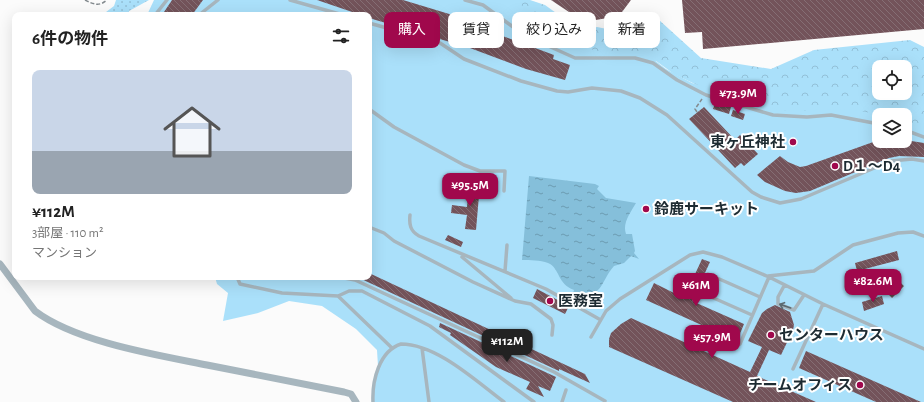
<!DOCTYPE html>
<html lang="ja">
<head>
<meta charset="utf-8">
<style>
  body { margin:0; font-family:"Alegreya Sans","Noto Sans JP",sans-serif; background:#f6f6f6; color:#222; height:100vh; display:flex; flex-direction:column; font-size:15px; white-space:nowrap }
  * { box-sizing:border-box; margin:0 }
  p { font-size:13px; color:#767676 }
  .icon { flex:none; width:22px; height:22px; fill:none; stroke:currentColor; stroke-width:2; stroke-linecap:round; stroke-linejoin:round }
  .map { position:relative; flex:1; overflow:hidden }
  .panel { position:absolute; left:12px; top:12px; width:360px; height:268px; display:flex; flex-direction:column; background:#fff; border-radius:8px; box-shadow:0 4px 16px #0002 }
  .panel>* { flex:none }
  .guide { position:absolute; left:384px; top:12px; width:380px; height:36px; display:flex; gap:8px }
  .buttons { position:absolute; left:872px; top:60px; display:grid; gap:8px }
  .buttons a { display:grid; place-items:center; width:40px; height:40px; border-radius:8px; background:#fff; box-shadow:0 4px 16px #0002; font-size:20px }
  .price { position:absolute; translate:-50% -34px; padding:0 9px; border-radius:8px; background:#a0084c; color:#fff; font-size:13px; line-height:26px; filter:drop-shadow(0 1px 2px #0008) }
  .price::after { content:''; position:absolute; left:50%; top:24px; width:12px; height:9px; margin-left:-6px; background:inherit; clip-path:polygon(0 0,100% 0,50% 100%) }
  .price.selected { background:#222; color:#fff }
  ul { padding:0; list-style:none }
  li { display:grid; align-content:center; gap:8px; height:212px; padding:0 20px }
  li span { display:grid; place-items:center; height:124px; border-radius:8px; color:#555 }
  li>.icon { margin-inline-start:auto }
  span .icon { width:72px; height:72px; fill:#fffc; stroke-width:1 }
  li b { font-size:17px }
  h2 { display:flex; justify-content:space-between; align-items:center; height:48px; padding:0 20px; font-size:17px }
  .pill { padding:0 14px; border-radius:8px; background:#fff; box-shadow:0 4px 16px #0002; font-size:14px; line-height:36px }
  .pill.selected { background:#a0084c; color:#fff }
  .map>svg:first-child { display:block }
  .green { fill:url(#green-dots) }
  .forest { fill:url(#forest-crowns); fill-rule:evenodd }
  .pitch { fill:#aae0fa }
  .water { fill:url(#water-ripples) }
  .building { fill:url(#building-back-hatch) }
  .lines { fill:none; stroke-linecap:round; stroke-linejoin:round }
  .path { stroke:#848b8f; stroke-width:1.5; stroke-dasharray:4 2; stroke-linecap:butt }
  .service { stroke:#a7b6be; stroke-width:3.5 }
  .minor { stroke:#a7b6be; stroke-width:7 }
  .oneway { stroke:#5b6a71 }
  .poi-dot { fill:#a0084c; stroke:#fff; stroke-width:1.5 }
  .labels { text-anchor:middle; stroke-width:4; stroke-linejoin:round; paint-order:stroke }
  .poi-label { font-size:15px; font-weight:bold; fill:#1d2b32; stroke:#fff; text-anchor:start }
</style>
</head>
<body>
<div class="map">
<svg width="924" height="402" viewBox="0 0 924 402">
  <defs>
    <pattern id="green-dots" width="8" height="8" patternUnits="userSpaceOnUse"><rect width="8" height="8" fill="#aae0fa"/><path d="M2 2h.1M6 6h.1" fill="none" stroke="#92c0d7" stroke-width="1.8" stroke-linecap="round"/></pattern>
    <pattern id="forest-crowns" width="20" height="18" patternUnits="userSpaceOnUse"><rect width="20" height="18" fill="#aae0fa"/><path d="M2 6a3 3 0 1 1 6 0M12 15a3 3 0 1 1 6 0" fill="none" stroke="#92c0d7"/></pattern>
    <pattern id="water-ripples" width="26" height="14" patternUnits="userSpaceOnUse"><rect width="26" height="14" fill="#85bfda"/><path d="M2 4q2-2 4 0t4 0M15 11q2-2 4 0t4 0" fill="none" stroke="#6c9bb1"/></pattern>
    <pattern id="building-back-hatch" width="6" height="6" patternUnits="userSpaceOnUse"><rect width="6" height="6" fill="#73535a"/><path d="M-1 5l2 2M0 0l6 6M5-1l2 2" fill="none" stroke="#856e74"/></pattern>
  </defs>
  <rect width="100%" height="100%" fill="#fbfbfb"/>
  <path class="green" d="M116,0H149L129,11V15H102L114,6Z"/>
  <path class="forest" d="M492,0H530L545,5L577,28L588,29L597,27L607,29L615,34H636L644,38L630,24L654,29L659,20L701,58L771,69L814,50L910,40L924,47V131L905,121V115L778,113L697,85L674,74L656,61L583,56ZM879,67H905V93H879Z"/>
  <path class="pitch" d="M154,0H516L558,40L605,53L649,56L666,69L692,83L738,96L777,110L801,111L830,109L855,110L882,115H879V141H905V121L924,128V402H372L378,366L377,350L356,329L322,306L289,301L258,313L223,321L228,293L217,284L215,277H369V15H147Z"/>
  <path class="water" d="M529,176L595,184L599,186L597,189L606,198L636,203C631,212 622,223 626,234H632L635,251L634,253L639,259L631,256L624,263L614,266C600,282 605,294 579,298L578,293H573L574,290C557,284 560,268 548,263C540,260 530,260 522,260Z"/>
  <path class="building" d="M172,0H203L192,15H162Z
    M317,0H403L469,20L468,23L554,55L553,59L570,65L565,80L526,69L470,48L369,18V15H361Z
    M551,0H631L619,16L584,22Z
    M682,0H924V29L703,49L702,32L685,33Z
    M715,103L731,107L729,114L713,109Z
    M704,107L735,140L740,135L758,154L744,166L741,163L735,168L689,119Z
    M733,110L745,114L743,120L731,116Z
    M905,140L924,143V157L899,156L889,158L810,191L796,193L785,191L765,182L757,175L780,156L788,162L800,167L806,166L876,141Z
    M469,183L480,184L476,230L465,229L467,215L451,213L452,205L467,207Z
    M448,235L463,242L461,247L445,240Z
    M897,251L899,260L857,271L855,263Z
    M702,259L710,262L692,301L744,324L737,341L646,300L654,283L684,298Z
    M369,273L585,374L590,383L559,369V371L357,277H369Z
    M898,280L904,286L892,298L886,292Z
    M537,289L569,306L565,314L533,298Z
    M882,296L884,304L864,311L862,302Z
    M775,305L790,312L794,325L793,330L781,355L769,350L757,376L816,402H733L609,347V339L611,333L621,324L631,318L750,372L762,347L748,341L762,313L767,309Z
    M440,323L556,377L550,391L538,386L544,397L526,389L530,382L496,367L450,335L451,333L439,327Z
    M806,351L921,402H876L799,368Z"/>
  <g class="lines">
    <path class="path" d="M85,0C93,4 99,7 107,0
      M697,112L695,109L702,99"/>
    <path class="service" d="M290,0L343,15
      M465,0L483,5L524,35L575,58H635L653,63L677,80L706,95L773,115L807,117L831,115L879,124
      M155,15L167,0
      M199,15L218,0
      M369,23L440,43L464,59L521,81L557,91L568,92L592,88L621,91L640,98L667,115L752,192L761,197L780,203L801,199L891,161L912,159L924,161
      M369,109L394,127L464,165L480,171H505L504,191
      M905,130L924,137
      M410,215C409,224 410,231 419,236L546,289L599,319
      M369,227L384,233L394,241L473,282L515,301L531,304L551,319L553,325L552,335
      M462,257L511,298
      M505,271L507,245
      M768,276L814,271L853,245L898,233L913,232L924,236
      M237,277L240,284L282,293L338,296L349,291H362L430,326L534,402
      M339,277L355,280L554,372L605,401
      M784,286L778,297V304L794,310L804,295
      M338,296L392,348
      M752,315L700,292L708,274L760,297
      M591,337L606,311L620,299L690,255L703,252L722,257L769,277L823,304L924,349
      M740,344L769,277
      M422,348L429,402
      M793,369L823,304
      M373,402C372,381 379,351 401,344C437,344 477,382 504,402
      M562,402L566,390"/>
    <path class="minor" d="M0,264L35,311C76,342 157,355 207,365C253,374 299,383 344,392L351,394L356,402"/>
  </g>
  <defs><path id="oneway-shaft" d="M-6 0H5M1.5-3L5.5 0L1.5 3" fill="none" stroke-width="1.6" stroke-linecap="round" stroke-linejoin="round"/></defs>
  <use class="oneway" href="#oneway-shaft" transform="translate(785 306) rotate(-161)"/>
  <g class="poi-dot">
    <circle cx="793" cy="142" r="4"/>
    <circle cx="835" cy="166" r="4"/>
    <circle cx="646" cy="209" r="4"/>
    <circle cx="550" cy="301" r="4"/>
    <circle cx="771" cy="335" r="4"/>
    <circle cx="860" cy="385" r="4"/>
  </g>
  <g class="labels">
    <g class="poi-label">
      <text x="785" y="147" text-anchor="end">東ヶ丘神社</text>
      <text x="843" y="171">D１～D4</text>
      <text x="654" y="214">鈴鹿サーキット</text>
      <text x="558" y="306">医務室</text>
      <text x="779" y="340">センターハウス</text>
      <text x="852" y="390" text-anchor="end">チームオフィス</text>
    </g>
  </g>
</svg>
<div class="buttons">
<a><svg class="icon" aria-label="locate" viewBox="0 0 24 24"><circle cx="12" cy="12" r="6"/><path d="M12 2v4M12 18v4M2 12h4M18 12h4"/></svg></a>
<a><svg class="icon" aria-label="layers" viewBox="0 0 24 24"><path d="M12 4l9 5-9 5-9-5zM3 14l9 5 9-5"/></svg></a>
</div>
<b class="price" style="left:738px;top:115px">¥73.9M</b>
<b class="price" style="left:470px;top:207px">¥95.5M</b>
<b class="price" style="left:873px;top:303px">¥82.6M</b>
<b class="price" style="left:696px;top:307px">¥61M</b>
<b class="price" style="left:712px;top:359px">¥57.9M</b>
<b class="price selected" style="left:507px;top:363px">¥112M</b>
<div class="guide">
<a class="pill selected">購入</a>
<a class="pill">賃貸</a>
<a class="pill">絞り込み</a>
<a class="pill">新着</a>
</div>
<section class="panel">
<h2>6件の物件<svg class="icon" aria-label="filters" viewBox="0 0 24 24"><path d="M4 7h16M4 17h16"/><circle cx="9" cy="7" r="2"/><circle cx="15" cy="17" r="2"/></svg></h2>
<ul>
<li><span style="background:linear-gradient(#c9d6e8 65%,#9aa5b1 0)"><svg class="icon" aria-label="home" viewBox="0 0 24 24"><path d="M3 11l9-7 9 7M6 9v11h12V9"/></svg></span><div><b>¥112M</b><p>3部屋 · 110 m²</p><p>マンション</p></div></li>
</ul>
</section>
</div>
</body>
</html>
